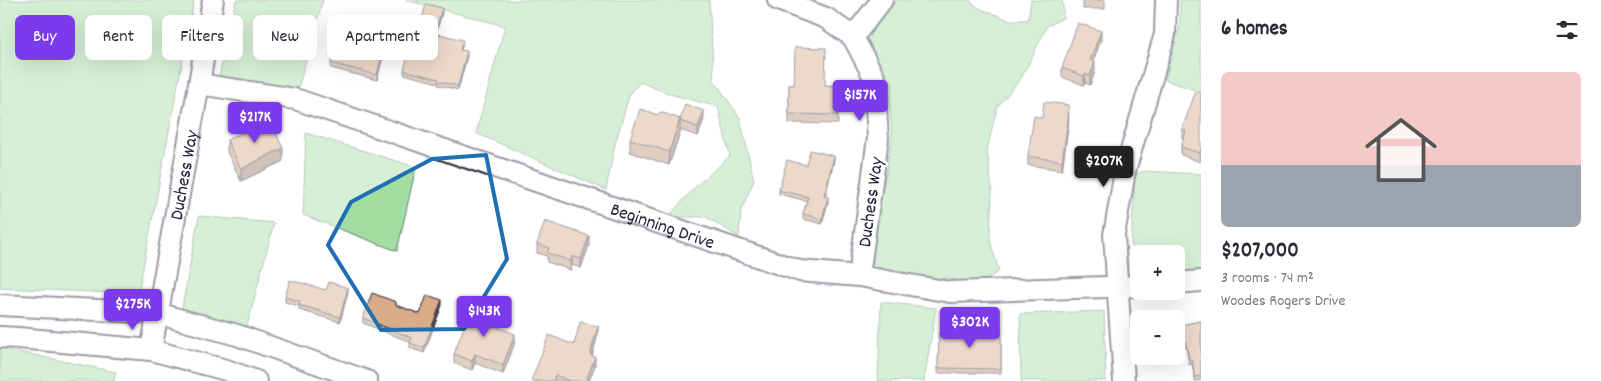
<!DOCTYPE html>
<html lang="en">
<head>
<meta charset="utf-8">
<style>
  body { margin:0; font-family:Dekko,sans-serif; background:#f2f2f3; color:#2b2b33; height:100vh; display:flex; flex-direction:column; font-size:19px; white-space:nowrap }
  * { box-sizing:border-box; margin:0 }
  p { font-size:16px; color:#7c7c81 }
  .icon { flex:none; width:28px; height:28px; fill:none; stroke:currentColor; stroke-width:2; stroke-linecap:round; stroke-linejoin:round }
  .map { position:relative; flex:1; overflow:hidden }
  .panel { display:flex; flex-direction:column; background:#fff; width:400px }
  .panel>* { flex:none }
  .hud { position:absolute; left:15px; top:15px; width:475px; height:45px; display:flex; gap:10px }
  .fabs { position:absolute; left:1130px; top:245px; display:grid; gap:10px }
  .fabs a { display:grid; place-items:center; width:55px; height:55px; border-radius:8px; background:#fff; box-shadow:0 5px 20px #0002; font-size:25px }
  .price { position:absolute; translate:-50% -42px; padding:0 11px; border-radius:5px; background:#7c3aed; color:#fff; font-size:16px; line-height:32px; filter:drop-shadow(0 1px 2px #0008) }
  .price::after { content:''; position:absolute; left:50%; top:30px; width:15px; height:11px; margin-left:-8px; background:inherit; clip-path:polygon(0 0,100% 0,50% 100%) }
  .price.current { background:#222; color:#fff }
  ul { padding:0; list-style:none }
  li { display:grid; align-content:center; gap:10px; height:265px; padding:0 20px }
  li+li { border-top:1px solid #e1e1e2 }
  li span { display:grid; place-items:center; height:155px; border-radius:8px; color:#555 }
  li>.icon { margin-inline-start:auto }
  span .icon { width:90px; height:90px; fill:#fffc; stroke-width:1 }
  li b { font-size:21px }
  h2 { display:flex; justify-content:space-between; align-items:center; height:60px; padding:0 20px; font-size:21px }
  .pill { padding:0 18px; border-radius:8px; background:#fff; box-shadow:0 5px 20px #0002; font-size:18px; line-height:45px }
  .pill.current { background:#7c3aed; color:#fff }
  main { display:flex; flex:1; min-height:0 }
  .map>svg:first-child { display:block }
  .green { fill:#a4dda2; stroke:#63806e }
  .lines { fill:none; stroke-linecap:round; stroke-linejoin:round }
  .minor-casing { stroke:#22223b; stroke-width:24 }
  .minor { stroke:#fff; stroke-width:20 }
  .wall { fill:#ba9476; stroke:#22223b }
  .shaded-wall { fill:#977860; stroke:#22223b }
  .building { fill:#d8ac89; stroke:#22223b }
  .marked { fill:none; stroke:#1f6fb2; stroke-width:4; stroke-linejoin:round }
  .labels { text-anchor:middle; stroke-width:5; stroke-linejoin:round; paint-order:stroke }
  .street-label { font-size:19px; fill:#22223b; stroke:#fff }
</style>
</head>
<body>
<main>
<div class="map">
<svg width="1201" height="381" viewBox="0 0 1201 381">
  <rect width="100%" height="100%" fill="#fff"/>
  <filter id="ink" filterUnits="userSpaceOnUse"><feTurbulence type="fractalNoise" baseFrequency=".02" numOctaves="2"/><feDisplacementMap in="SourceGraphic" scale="10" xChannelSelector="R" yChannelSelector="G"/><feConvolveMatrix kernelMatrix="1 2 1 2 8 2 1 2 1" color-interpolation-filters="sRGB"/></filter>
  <g filter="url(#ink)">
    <path class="green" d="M0,0H194L138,294L0,288Z
      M236,0H323L297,92L219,77Z
      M406,0H709L714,80L740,118L754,180L741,211L739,237L706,217H668L695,187L730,156L718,107L670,94L640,82L629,96L614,148L606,190L476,133L505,26Z
      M896,0H969L979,8L1009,20H1028L1031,0H1062L1063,5V18L1047,26L1022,77L997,107L987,150L992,189L990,240L999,271L984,281H959L946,278L921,280L897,277L874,264L871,259V225L886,175L892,136L888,82L884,69L873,54L869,40L877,15L889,10Z
      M1180,0H1201V92L1165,80L1180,25Z
      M306,133L416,167L397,251L303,215Z
      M1143,171L1201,174V272L1176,274V254H1139L1131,245L1135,175Z
      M199,216L274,223L246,330L181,313Z
      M881,302L936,308L924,381H878Z
      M1104,311L1106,381H1021L1020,314Z
      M0,348L116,372L114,381H0Z"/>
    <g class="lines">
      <defs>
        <g id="minor">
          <path d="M778,0L826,18L853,37L874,77L878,138L859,276"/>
          <path d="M853,37L882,0"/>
          <path id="s1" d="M199,84L295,99L800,271L859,276L950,292L1139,286"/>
          <path d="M1176,283L1201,281"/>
          <path d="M0,305L156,313L237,335L367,381"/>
          <path d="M0,337L18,338L151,350L226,370L256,381"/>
          <path id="s2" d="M151,350L199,84L213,0"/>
          <path d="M1124,381L1114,235L1125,171L1165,34L1166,0"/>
        </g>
      </defs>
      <use href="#minor" class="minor-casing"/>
      <use href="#minor" class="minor"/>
    </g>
    <path class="wall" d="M1083,0H1105V9H1083Z
      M442,13L436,33L463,44L461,50L467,56L458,90L438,85V83L404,74V70L417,38Z
      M1101,40L1093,61L1095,71L1090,85L1085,83L1084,85L1062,77V68Z
      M384,52L377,80L331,68V63Z
      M789,85L838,86V124L789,123Z
      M1201,93L1200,162L1181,155V147L1184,139L1182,138V129Z
      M1069,114L1068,129L1062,170L1028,165V156L1042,118Z
      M658,115L680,119H704L698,136L680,130V132L669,165L630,152V139Z
      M227,140L283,161L241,181L227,152Z
      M834,160L825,196L828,202L822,224L803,219V214L807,201L779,194V190L806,165Z
      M537,244L589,245L581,268L572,265L571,270L547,262V256L537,253Z
      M326,290L348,292L340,322L299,310V306L285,302V297Z
      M396,305L420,314L442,305L424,353L410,348V342L363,323V318Z
      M1201,321V380L1195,381L1192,364L1189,365L1186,347L1176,348V326Z
      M497,323L496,326L515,342L503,374L475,363L472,370L454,363V354Z
      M939,332H1001V373H938Z
      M598,334L592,356L595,365L589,381H531L574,345Z"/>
    <path class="shaded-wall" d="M442,8V13L435,37V33Z
      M1101,31V40L1090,69V60Z
      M384,48V52L377,80V75Z
      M467,51V56L458,90V86Z
      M1095,62V71L1090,85V76Z
      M1085,74V83L1084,85V76Z
      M1069,105L1068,129L1062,170V161Z
      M704,111V119L698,136V127Z
      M680,119V132L669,165V152Z
      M283,148V161L241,181V169Z
      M1201,149V158L1200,162V153Z
      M834,156V160L824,201V196Z
      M828,197V202L822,224V219Z
      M589,236V245L581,268V259Z
      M572,256V265L571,270V261Z
      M348,288V292L340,322V317Z
      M442,300V305L424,353V348Z
      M497,314V323L493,334V325Z
      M598,326V334L590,364V355Z
      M515,334V342L503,374V365Z
      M475,354V363L472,370V361Z
      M595,357V365L589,381H586Z"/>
    <path class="building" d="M426,4L442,8L435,33L463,40L460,50L467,51L458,86L438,81L439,79L404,70L413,37L417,38Z
      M1078,23L1101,31L1090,60L1095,62L1090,76L1085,74L1084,76L1062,68Z
      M338,35L384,48L377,75L331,63Z
      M795,47L826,48L825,85L838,86V115L789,114V85H794Z
      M1196,91L1201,93V149L1200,153L1181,147L1186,131L1182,129Z
      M1044,102L1069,105L1068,120L1062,161L1028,156L1034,116L1042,118Z
      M685,104L704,111L698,127L680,121Z
      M640,109L658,115L660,112L680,119L669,152L630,139Z
      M269,119L283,148L241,169L227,140Z
      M810,150L834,156L824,196L828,197L822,219L803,214L808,197L779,190L787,160L806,165Z
      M545,221L589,236L581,259L572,256L571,261L547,253L549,248L537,244Z
      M290,280L326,290L329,282L348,288L340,317L299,305L300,301L285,297Z
      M372,293L396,302V305L420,314L427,295L442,300L424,348L410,343L412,338L363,318Z
      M472,305L497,314L493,325L515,334L503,365L475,354L472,361L454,354Z
      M1201,321V376L1195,377L1192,360H1189L1186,342L1176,344V326Z
      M580,322L598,326L590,355L595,357L586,381H570L555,375L553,381H531L549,335L574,345Z
      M952,328H988V332H1001V369L938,368L939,332H952Z"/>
  </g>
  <path d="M0 0H1201V381H0ZM486,155L507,259L464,329L381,330L328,245L351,202L432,159Z" fill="#fff" fill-opacity=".55" fill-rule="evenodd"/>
  <path class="marked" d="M486,155L507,259L464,329L381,330L328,245L351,202L432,159Z"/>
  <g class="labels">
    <g class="street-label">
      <text dy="7" stroke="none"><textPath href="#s2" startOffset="178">Duchess Way</textPath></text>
      <text transform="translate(869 202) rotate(-82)" y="7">Duchess Way</text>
      <text dy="7" stroke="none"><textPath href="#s1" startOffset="486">Beginning Drive</textPath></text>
    </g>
  </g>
</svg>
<div class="fabs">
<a>+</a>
<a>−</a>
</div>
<b class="price" style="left:860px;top:122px">$157K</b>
<b class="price" style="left:255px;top:144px">$217K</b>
<b class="price current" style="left:1104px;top:188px">$207K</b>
<b class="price" style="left:133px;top:331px">$275K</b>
<b class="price" style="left:484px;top:338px">$143K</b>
<b class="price" style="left:970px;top:349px">$302K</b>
<div class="hud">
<a class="pill current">Buy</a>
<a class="pill">Rent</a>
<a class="pill">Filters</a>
<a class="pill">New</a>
<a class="pill">Apartment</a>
</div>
</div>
<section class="panel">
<h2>6 homes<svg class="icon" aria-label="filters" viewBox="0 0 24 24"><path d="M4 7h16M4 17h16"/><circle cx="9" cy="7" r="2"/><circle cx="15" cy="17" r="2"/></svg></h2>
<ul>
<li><span style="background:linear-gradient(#f6c9c9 60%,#9aa5b1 0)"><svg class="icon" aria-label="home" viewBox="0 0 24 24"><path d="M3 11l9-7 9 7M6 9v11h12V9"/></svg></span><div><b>$207,000</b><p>3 rooms · 74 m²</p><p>Woodes Rogers Drive</p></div></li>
</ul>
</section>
</main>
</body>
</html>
